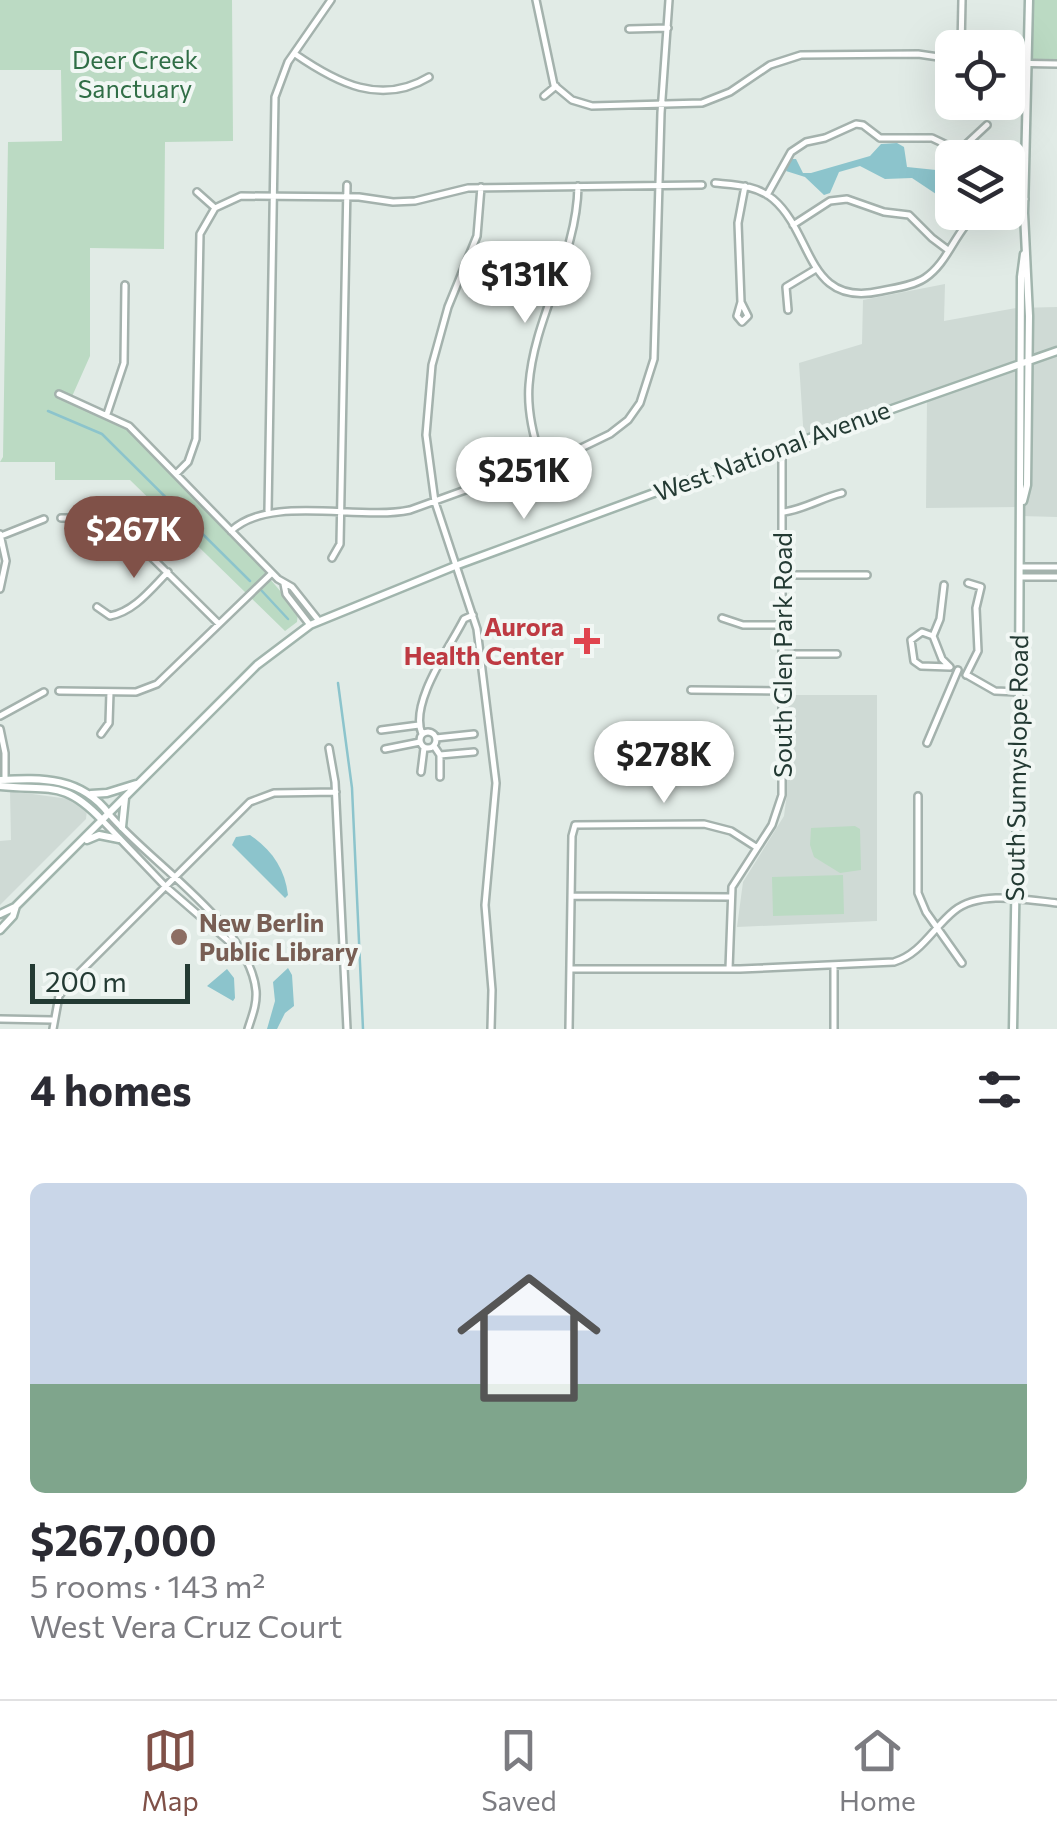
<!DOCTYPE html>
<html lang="en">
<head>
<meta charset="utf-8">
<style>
  body { margin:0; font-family:Commissioner,sans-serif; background:#f2f2f3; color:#2b2b33; height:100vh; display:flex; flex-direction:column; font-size:38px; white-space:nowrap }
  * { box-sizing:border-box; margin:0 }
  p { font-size:32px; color:#7c7c81 }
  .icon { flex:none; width:55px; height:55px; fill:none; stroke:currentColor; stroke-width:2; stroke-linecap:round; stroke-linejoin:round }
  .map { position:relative; height:1029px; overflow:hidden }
  .sheet { display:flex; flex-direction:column; background:#fff; flex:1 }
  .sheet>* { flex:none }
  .tools { position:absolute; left:935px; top:30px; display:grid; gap:20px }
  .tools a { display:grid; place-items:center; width:90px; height:90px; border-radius:15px; background:#fff; box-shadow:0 10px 40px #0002; font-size:50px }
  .scale { position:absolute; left:30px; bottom:25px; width:160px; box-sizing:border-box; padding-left:10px; border:5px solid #233a33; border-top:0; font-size:28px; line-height:35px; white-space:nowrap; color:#233a33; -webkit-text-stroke:8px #f1f7f4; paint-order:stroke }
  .price { position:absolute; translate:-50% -85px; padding:0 22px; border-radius:35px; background:#fff; color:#222; font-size:32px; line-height:65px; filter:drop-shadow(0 2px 5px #0008) }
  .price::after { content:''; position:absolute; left:50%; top:60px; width:30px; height:22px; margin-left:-15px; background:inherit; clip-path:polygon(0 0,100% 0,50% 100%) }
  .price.on { background:#805148; color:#fff }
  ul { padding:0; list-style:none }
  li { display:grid; align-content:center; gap:20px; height:530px; padding:0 30px }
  li span { display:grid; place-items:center; height:310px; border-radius:15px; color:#555 }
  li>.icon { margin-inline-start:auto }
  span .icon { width:180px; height:180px; fill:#fffc; stroke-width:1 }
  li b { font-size:42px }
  h2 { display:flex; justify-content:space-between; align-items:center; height:120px; padding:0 30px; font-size:42px }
  .tab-bar { display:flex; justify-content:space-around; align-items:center; height:140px; border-top:2px solid #e1e1e2; background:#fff; font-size:28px; color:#7c7c81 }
  .tab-bar a { display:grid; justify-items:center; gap:5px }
  .tab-bar .on { color:#805148 }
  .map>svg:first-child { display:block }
  .built { fill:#cfdad5 }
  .green { fill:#bbdac3 }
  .water { fill:#8cc4cc }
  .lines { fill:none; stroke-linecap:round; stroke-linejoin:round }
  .stream { stroke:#8cc4cc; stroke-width:2.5 }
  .street-casing { stroke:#a4b2ad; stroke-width:10 }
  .secondary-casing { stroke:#a1b5ad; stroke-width:11 }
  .street { stroke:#fff; stroke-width:5 }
  .secondary { stroke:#fff; stroke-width:6 }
  .health-dot { fill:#e0444e; stroke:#f1f7f4; stroke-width:4 }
  .education-dot { fill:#8d6e63; stroke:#f1f7f4; stroke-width:4 }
  .labels { text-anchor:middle; stroke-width:8; stroke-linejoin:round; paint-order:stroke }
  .park-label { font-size:25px; fill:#306e46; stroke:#f1f7f4 }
  .street-label { font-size:25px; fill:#233a33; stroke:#f1f7f4 }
  .health-label { font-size:25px; font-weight:bold; fill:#be3a42; stroke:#f1f7f4; text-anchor:end }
  .education-label { font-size:25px; font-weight:bold; fill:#785e54; stroke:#f1f7f4; text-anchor:start }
</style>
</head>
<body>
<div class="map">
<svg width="1057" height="1029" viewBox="0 0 1057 1029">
  <rect width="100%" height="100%" fill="#e1ebe6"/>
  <path class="built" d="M945,284L944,321L1016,308L1057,307V517L1021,516L1020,507L926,508L927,398L804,440L799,363L862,344L863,300Z
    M785,695H877V921L737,927L743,882L784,816L787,793Z
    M10,791L69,799L87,809L86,819L0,905V841L11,840Z"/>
  <path class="green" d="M0,0H232L233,141L165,142L164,249L90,248V356L70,401L115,419L128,428L264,567L270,579L298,612L297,622L285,631L130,480H55V462H0L3,457L8,142L62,141L61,70H0Z
    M1029,0H1057V64L1028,63Z
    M855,826L860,829L861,870L840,873L814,857L810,845L811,828Z
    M843,875L844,914L773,916L772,877Z"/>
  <path class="water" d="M897,143L904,147L907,167L936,170L941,189L952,200V212L962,213L958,221L954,219L939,196L912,178L885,179L860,166L839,172L830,193L824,195L805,177L786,171L791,159H796L803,173H811L870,156L881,144Z
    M250,835C272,850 285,869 288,895L285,898L232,845L236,837Z
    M288,968L292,975L294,1006L285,1013L277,1029H267L275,1001L273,982Z
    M227,969L234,978L235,998L233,1001L207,986Z"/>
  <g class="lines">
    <path class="stream" d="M48,411L102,434L250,581
      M261,590L288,619
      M338,683L352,788L363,1029"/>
    <defs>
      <path id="street" d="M536,0L554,85L572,100L592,106L702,103L730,92L770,65L801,55L918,54L952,59
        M629,29L668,28
        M961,48L962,0
        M295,54C337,83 381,106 429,77
        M1008,63L1057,64
        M544,96L556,86
        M958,152L987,125
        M715,183C736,185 756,185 773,199C814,234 806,308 881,291C895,288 913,286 925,278C949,262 955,230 979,212
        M481,187L477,236L448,307L432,365L426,435L435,502L477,629L496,783L485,905L492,990L491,1029
        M197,192L215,208
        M767,195L791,152L806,142L825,138L856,124L863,125L880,138H932L951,147L963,158
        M1008,202L1025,199
        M984,212H986
        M1002,212L1024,213
        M793,225L830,201L847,199L884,212L909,215L932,238L948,250
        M741,302L748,316L742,322L737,316L741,302L738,223L745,186
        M788,310L786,287L816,269
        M59,394L129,426L278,579L292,587L319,621
        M107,414L124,363L125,285
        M541,462C534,437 527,412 529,385C534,316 577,257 578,186
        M176,474L188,462L196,439L200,234L215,208L241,196L359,197L393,202L415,201L468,188L702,185
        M268,511L275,97L288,62L331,0
        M784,512C805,509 821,498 842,493
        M61,518H97L120,526L219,624
        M231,531C270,494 358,521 410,510L579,449L610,434L628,420L640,403L654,359L661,113L669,0
        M0,534L6,561L0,589
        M1,536L44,519
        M332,558L340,544L347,185
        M1020,567H1057
        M783,575H867
        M1020,577H1057
        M284,584L286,594L310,625
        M97,607L110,616C135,611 151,589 168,572
        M722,618L743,625H783
        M922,632L933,636L942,659L950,667L921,666L914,661L911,640Z
        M933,636L940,619L944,585
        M783,654H837
        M966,675L978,651L976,608L981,587L968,583
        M967,675L995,691L1019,692
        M691,690L783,691
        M59,691L136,692L157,684L272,573
        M0,716L44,692
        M0,729L5,753V780
        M381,730L419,725
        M420 740a8 8 0 1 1 16 0a8 8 0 1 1-16 0Z
        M101,734L109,723L110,692
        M422,734C409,703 450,647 464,619L473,615
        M436,738L474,734
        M927,743L958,670
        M434,746L440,755L474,752
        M329,748L335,782L347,1029
        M385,749L420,742
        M440,755V777
        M421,772L424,748
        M918,796V893L926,912L962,963
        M109,814C149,862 250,926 256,991C257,1005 252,1016 248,1029
        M102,820L165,886L232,944
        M571,896L731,897
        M834,967V1029
        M570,969H740L894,962C921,954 933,928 954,911C980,890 1027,900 1057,903
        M729,969L732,887L772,825L782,795V448
        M0,1019L52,1020
        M53,1029L59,996L67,985L250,802L274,793L336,792
        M569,1029L572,836L575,825L704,824L731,831L756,847"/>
      <path id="secondary" d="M1023,501L1027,485L1029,316L1024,213L1029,0
        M0,780C43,778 81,777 109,814
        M0,786C51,791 64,780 102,820
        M91,794L107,793L136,784
        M122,827L125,798
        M87,840L99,835L119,839
        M0,914L15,907
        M0,930L13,916L16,906L257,665L310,625L455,566L673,486L1057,351
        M1013,1029L1019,692L1021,277L1024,254"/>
    </defs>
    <use href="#street" class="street-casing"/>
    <use href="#secondary" class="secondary-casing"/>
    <use href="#street" class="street"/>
    <use href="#secondary" class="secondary"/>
  </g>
  <path class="health-dot" d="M582 626h10v10h10v10h-10v10h-10v-10h-10v-10h10z"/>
  <circle class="education-dot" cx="179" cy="937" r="10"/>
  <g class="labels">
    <g class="park-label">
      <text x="135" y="69">Deer Creek<tspan x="135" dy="29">Sanctuary</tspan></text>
    </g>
    <g class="street-label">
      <text transform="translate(772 451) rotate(-20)" y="9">West National Avenue</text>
      <text transform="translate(783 655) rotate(-90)" y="9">South Glen Park Road</text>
      <text transform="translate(1017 768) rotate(-89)" y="9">South Sunnyslope Road</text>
    </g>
    <g class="health-label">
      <text x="564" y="636">Aurora<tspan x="564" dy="29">Health Center</tspan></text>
    </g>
    <g class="education-label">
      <text x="199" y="932">New Berlin<tspan x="199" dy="29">Public Library</tspan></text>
    </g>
  </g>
</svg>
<div class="tools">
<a><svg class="icon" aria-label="locate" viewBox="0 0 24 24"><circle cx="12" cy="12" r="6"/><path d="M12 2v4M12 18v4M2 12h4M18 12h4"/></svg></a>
<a><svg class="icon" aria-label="layers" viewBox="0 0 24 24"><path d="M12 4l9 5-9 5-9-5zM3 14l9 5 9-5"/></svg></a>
</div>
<div class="scale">200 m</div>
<b class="price" style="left:525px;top:326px">$131K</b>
<b class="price" style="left:524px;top:522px">$251K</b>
<b class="price on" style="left:134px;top:581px">$267K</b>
<b class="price" style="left:664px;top:806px">$278K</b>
</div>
<section class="sheet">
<h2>4 homes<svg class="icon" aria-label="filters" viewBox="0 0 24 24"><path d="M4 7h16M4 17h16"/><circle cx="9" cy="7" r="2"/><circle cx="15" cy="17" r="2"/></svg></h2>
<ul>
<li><span style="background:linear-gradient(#c9d6e8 65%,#7fa58c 0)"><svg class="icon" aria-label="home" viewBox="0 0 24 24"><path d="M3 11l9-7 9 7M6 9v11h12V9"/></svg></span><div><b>$267,000</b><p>5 rooms · 143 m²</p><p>West Vera Cruz Court</p></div></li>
</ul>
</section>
<nav class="tab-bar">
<a class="on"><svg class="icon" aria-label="map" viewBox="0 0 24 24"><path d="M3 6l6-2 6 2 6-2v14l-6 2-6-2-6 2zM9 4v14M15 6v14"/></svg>Map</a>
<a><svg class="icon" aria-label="saved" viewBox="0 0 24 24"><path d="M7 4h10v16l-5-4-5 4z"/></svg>Saved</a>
<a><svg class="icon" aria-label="home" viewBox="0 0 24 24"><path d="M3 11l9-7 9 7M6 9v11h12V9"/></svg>Home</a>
</nav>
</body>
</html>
